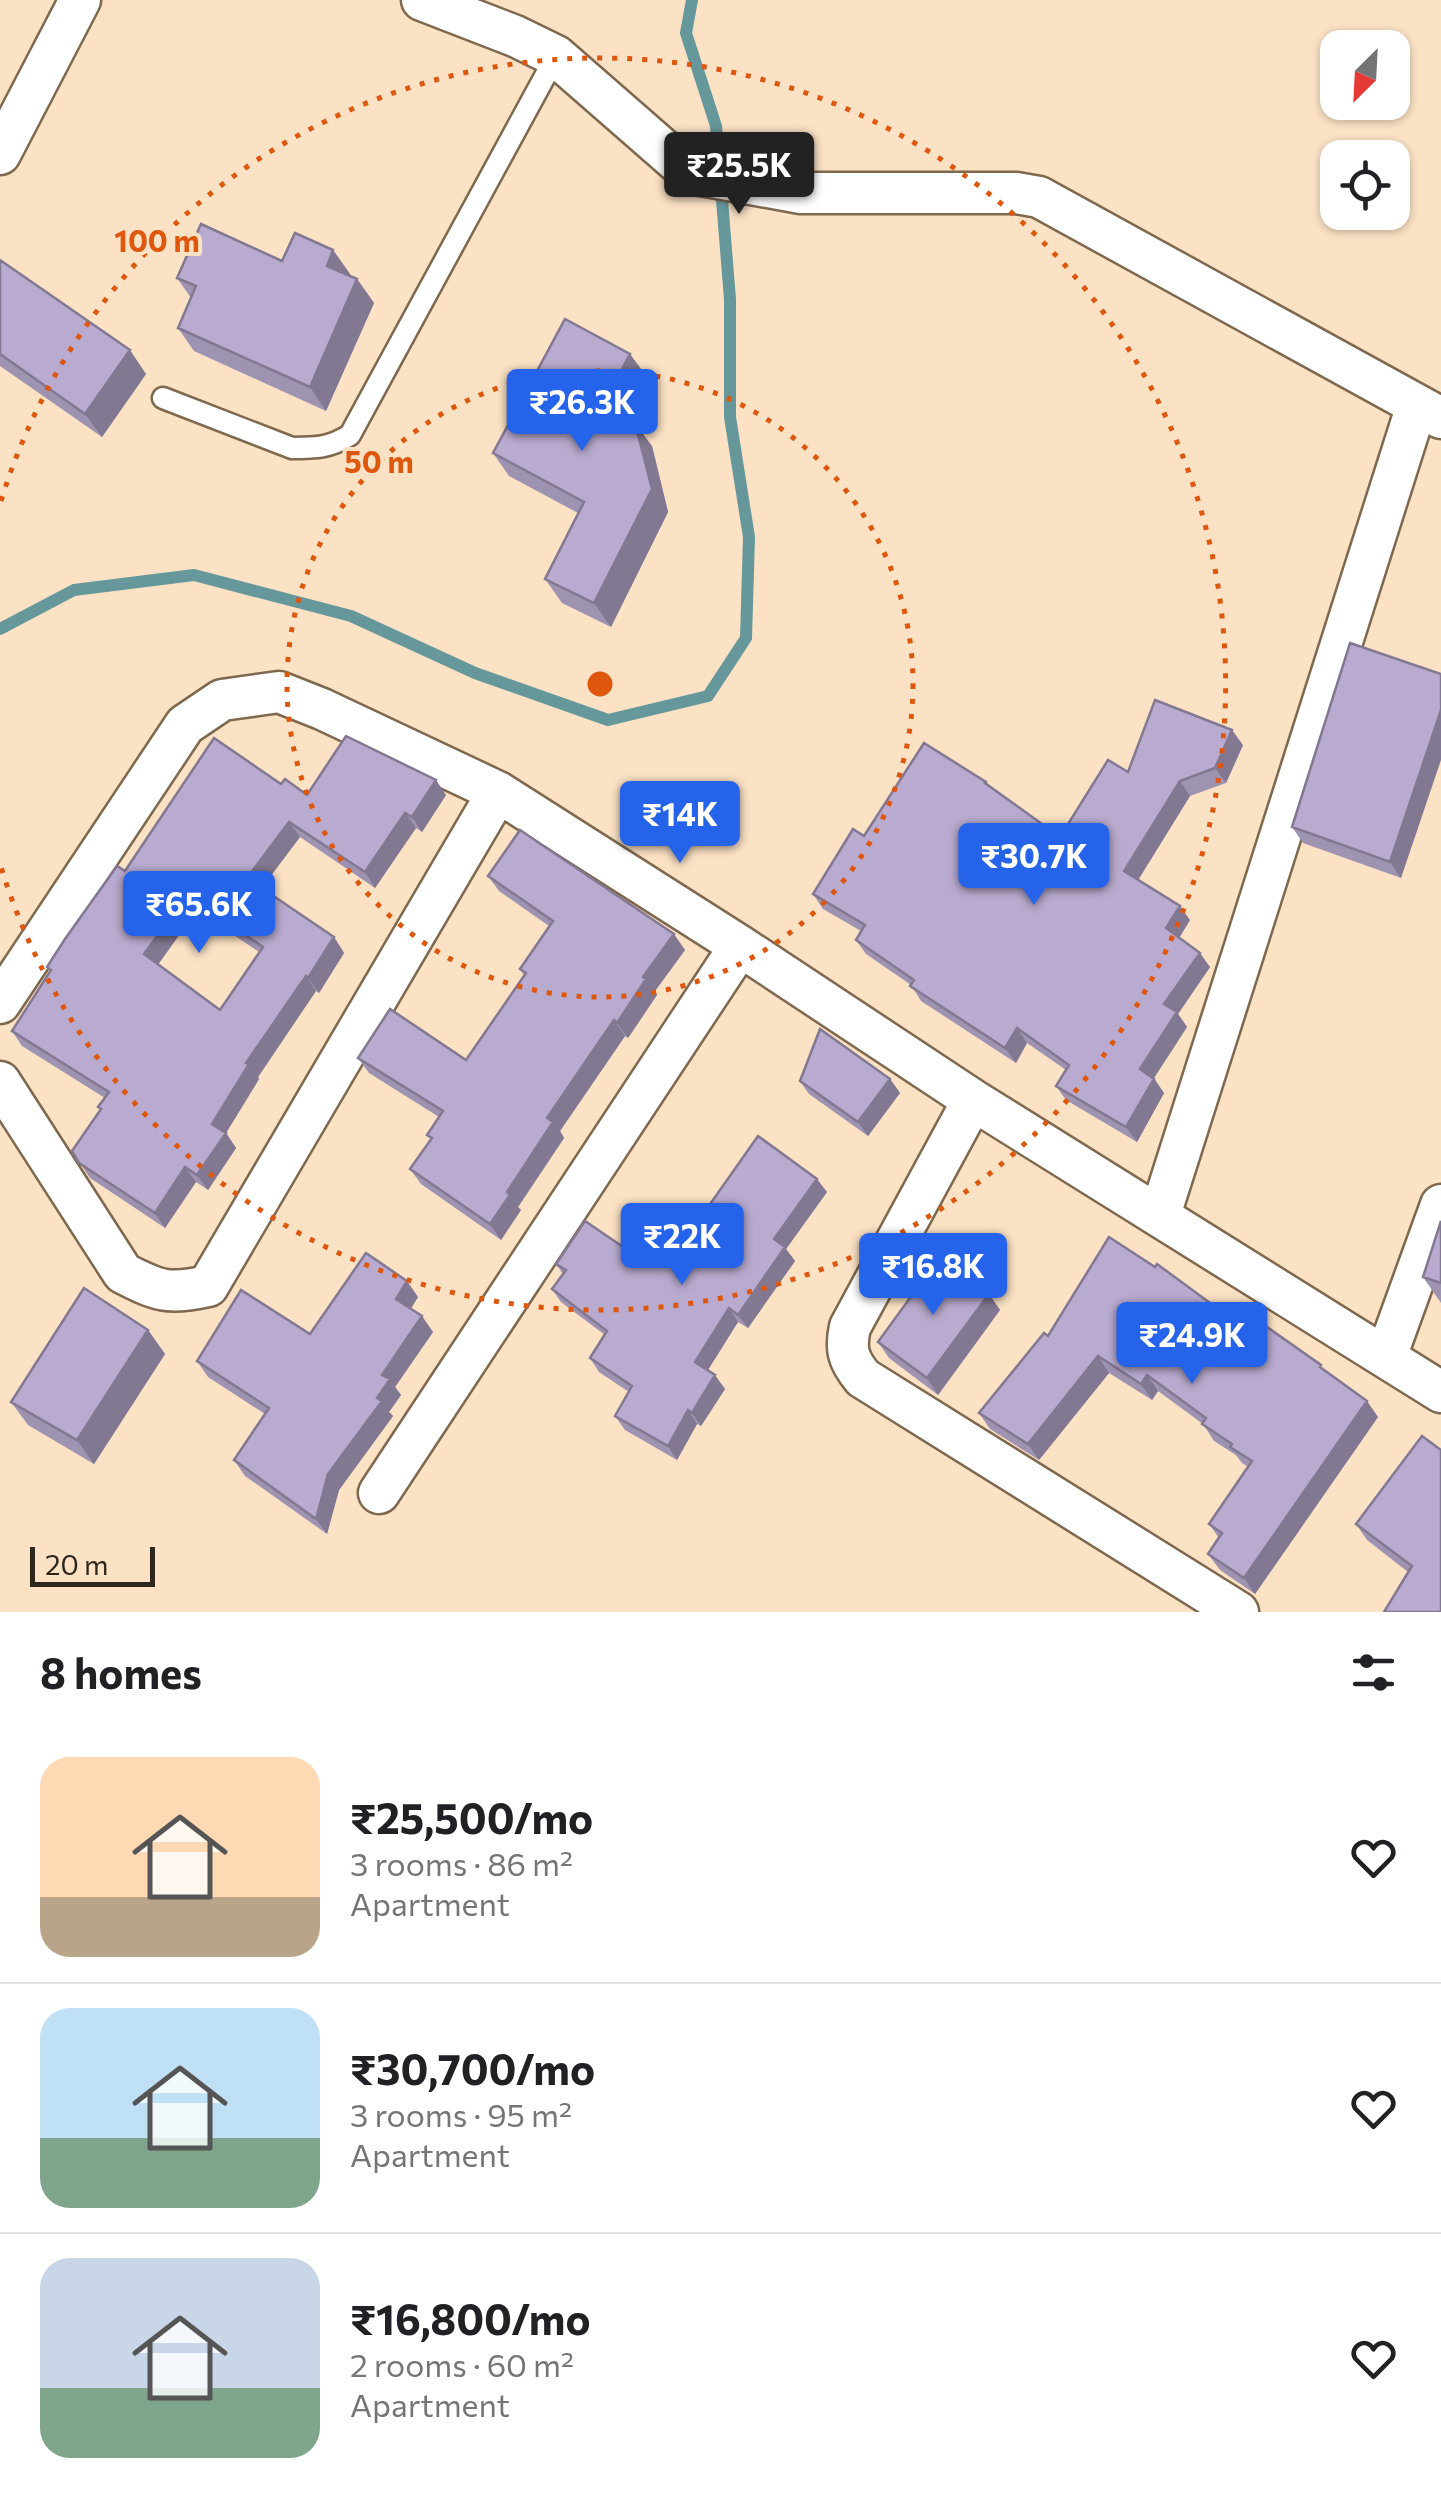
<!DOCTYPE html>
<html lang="en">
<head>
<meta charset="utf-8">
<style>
  body { margin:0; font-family:Commissioner,sans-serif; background:#f2f2f2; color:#202124; height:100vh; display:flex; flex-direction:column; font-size:38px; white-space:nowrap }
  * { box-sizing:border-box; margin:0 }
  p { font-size:32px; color:#757577 }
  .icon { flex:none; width:55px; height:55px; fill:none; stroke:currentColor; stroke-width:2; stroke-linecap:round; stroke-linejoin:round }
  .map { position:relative; height:1612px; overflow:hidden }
  .sheet { display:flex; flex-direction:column; background:#fff; flex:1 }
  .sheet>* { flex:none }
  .needle { width:65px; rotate:204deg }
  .buttons { position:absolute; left:1320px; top:30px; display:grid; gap:20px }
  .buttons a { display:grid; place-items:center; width:90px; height:90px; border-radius:20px; background:#fff; box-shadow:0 2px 8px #0004; font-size:50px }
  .scale { position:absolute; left:30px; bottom:25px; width:125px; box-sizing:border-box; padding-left:10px; border:5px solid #2f261b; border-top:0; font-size:28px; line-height:35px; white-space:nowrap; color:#2f261b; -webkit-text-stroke:8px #fbe2c5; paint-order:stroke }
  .price { position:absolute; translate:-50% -85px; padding:0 22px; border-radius:10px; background:#2563eb; color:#fff; font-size:32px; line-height:65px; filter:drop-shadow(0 2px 5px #0008) }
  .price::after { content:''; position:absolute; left:50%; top:60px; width:30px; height:22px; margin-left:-15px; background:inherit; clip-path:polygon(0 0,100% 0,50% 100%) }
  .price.current { background:#222; color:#fff }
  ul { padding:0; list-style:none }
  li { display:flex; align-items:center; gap:30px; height:250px; padding:0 40px }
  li+li { border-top:2px solid #e0e0e0 }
  li span { display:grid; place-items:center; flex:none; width:280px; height:200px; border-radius:30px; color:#555 }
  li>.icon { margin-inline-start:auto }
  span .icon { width:120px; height:120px; fill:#fffc; stroke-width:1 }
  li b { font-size:42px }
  h2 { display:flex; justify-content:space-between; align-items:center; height:120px; padding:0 40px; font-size:42px }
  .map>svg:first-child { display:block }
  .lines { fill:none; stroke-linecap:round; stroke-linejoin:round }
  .stream { stroke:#66989b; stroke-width:12 }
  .service-casing { stroke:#7e684e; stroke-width:25 }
  .minor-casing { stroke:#7e684e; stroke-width:45 }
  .service { stroke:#fff; stroke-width:20 }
  .minor { stroke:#fff; stroke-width:40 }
  .wall { fill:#9f93b2; fill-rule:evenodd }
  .shaded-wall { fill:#827891 }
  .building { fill:#b9abcf; stroke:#827891; stroke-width:2.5; fill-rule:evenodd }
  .ring { fill:none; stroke:#df560d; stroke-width:5; stroke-dasharray:5 10 }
  .centre { fill:#df560d; stroke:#fbe2c5; stroke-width:5 }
  .ring-label { font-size:30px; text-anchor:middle; font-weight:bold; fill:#df560d; stroke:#fbe2c5; stroke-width:8; stroke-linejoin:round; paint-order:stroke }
</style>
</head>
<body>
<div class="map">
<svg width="1441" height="1612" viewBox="0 0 1441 1612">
  <rect width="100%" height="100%" fill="#fbe2c5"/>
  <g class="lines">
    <path class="stream" d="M0,629L74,590L194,575L351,616L475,673L608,720L708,696L746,638L749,537L730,417V299L716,126L686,33L692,0"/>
    <defs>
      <path id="service" d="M163,398L292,448C316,448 329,448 350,435L556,56"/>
      <path id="minor" d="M422,0L515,36L556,56L690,173L801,193H1016L1039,197L1441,418
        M0,154L80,0
        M0,1003L185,725L222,700L279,692L322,709L498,792L740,946L973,1100L1441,1392
        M0,1082L123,1273C158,1291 168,1295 208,1286L498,792
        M973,1100L850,1327C845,1349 848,1360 863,1378L1238,1612
        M1160,1215L1417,405
        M1386,1357L1441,1205
        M379,1493L740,946"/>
    </defs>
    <use href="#service" class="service-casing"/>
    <use href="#minor" class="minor-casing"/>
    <use href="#service" class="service"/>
    <use href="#minor" class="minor"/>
  </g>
  <path class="wall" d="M333,250L350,274L349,276L357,279L374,303L326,411L194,351L178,328L191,298L177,278L282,261Z
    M0,260L146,374L102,437L0,366Z
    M647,377L625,418L652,446L668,512L611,627L562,603L545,579L578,513L509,476L493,453Z
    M1441,674L1401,878L1303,843L1292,827Z
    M1243,745L1226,783L1190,796L1138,880L1190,920L1179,938L1210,967L1178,1014L1187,1027L1154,1078L1164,1093L1137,1142L1066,1100L1056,1086L1066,1070L1027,1043L1016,1063L921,1001L911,985L866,954L856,940L861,931L823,909L813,894L864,836L990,787L1060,837Z
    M281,784L307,795H446L422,832L416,828L375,888L300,837L261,888L334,937L344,953L319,993L316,991L258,1077L259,1079L226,1133L236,1148L208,1190L196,1182L165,1228L90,1178L72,1151L100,1110L98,1107L105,1098L22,1046L12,1031L50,971L47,967L125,871ZM197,910L259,952L220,1010L158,964Z
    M488,876L685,950L655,991L657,995L628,1038L625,1036L560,1131L564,1138L518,1207L521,1210L501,1240L421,1184L410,1169L431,1140L427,1135L439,1117L369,1073L358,1058L466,1060L524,975L520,969L549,926L499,891Z
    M890,1079L900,1093L868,1136L809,1094L800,1081Z
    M827,1192L786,1249L795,1261L748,1328L738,1322L708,1370L725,1389L701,1426L697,1424L677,1460L625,1430L615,1416L629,1392L599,1372L590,1358L605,1335L561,1302L552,1289L563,1274L556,1264L651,1266L682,1244Z
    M1441,1221V1303L1423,1277Z
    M989,1294L1000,1310L938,1395L889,1358L878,1342Z
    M418,1297L410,1309L433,1332L395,1387L401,1395L389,1412L393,1416L339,1490L327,1534L245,1476L234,1460L265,1414L208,1377L197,1361L310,1334Z
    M148,1330L165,1354L94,1464L28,1425L11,1402Z
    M1048,1336L1259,1339L1325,1370L1378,1417L1255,1594L1220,1570L1208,1554L1219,1538L1209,1524L1248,1467L1242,1463L1236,1455L1214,1441L1203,1424L1158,1391L1152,1400L1109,1373L1039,1460L990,1429L979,1413Z
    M1422,1436L1441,1612L1408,1572L1367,1540L1356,1524Z"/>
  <path class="shaded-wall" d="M333,250L350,274L343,289L327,266Z
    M357,279L374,303L326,411L310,387Z
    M130,350L146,374L102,437L85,414Z
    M630,354L647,377L618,431L601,408Z
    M635,423L652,446L668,512L611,627L594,603Z
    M1441,710V760L1401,878L1390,862Z
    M1232,730L1243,745L1226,783L1215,768Z
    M436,780L446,795L422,832L412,817Z
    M1180,781L1190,796L1135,885L1124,871Z
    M405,813L416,828L375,888L365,872Z
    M289,822L300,837L258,893L247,878Z
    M187,895L197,910L155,969L144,954Z
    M1180,906L1190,920L1176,943L1166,928Z
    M674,934L685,950L655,991L657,995L628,1038L617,1023L643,977Z
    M334,937L344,953L319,993L308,978Z
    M1200,953L1210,967L1178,1014L1187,1027L1150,1084L1140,1069L1164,1004Z
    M306,976L316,991L258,1077L259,1079L226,1133L236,1148L208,1190L197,1175L212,1124L246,1063Z
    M614,1020L625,1036L560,1131L564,1138L518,1207L521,1210L501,1240L490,1224L547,1118Z
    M1017,1028L1027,1043L1016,1063L1005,1048Z
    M890,1079L900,1093L868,1136L858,1122Z
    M1154,1079L1164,1093L1137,1142L1126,1127Z
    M185,1167L196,1182L165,1228L155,1213Z
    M817,1179L827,1192L786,1249L795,1261L748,1328L738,1315L774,1239Z
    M407,1281L418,1297L407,1315L396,1299Z
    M989,1294L1000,1310L938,1395L927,1378Z
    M729,1308L738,1322L704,1376L695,1362Z
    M422,1316L433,1332L395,1387L401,1395L389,1412L393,1416L339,1490L327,1534L316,1519L328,1474L377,1398L382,1375Z
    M148,1330L165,1354L94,1464L77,1440Z
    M1098,1356L1109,1373L1039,1460L1028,1444Z
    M715,1375L725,1389L701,1426L692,1413Z
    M1147,1375L1158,1391L1152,1400L1141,1384Z
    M1367,1401L1378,1417L1255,1594L1244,1578Z
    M688,1410L697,1424L677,1460L668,1446Z"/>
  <path class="building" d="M201,224L282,261L295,233L333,250L327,266L357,279L310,387L178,328L196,286L177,278Z
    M0,260L130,350L85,414L0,354Z
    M565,319L630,354L601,408L635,423L652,489L594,603L545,579L584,502L493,453Z
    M1350,643L1441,674V710L1390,862L1292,827Z
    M1155,700L1232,730L1215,768L1180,781L1124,871L1180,906L1166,928L1200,953L1164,1004L1177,1012L1140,1069L1154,1079L1126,1127L1056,1086L1069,1065L1017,1028L1005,1048L910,986L914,980L856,940L865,925L813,894L853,829L864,836L924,743L986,782L985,783L1060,837L1108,760L1128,772Z
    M346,736L436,780L412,817L405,813L365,872L289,822L247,878L334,937L308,978L306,976L246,1063L249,1064L212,1124L226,1133L197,1175L185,1167L155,1213L79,1163L72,1151L101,1109L98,1107L109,1092L12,1031L51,970L47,967L65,939L117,866L125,871L214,738L281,784L285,779L307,795ZM187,895L263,947L220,1010L144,954Z
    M520,830L674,934L643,977L646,979L617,1023L614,1020L547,1118L553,1122L507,1192L510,1195L490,1224L410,1169L432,1138L427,1135L443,1111L358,1058L390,1009L466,1060L526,973L520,969L553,921L488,876Z
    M820,1029L890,1079L858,1122L800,1081Z
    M758,1136L817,1179L774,1239L785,1247L738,1315L729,1308L695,1362L715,1375L692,1413L688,1410L668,1446L615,1416L632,1386L590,1358L607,1331L552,1289L566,1270L556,1264L585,1221L651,1266L672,1237L682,1244Z
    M1441,1221V1283L1423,1277Z
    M1109,1237L1155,1267L1157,1264L1259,1339L1267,1327L1321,1365L1320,1367L1367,1401L1244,1578L1208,1554L1222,1533L1209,1524L1252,1461L1230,1447L1232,1444L1202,1424L1206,1418L1147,1375L1141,1384L1098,1356L1028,1444L979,1413L1044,1333L1048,1336Z
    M366,1253L407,1281L396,1299L422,1316L382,1375L390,1379L377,1398L382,1401L328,1474L316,1519L234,1460L269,1408L197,1361L241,1290L310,1334Z
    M939,1258L989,1294L927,1378L878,1342Z
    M84,1288L148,1330L77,1440L11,1402Z
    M1422,1436L1441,1450V1612H1384L1412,1566L1356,1524Z"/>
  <g class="ring">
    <circle cx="600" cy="684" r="313"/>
    <path d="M1 501A626 626 0 1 1 1 867"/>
  </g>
  <circle cx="600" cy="684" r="15" class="centre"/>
  <g class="ring-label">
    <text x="157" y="252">100 m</text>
    <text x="379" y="473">50 m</text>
  </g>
</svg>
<div class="buttons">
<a><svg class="needle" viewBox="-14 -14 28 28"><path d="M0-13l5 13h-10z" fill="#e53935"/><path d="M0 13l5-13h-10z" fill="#757577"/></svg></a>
<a><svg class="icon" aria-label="locate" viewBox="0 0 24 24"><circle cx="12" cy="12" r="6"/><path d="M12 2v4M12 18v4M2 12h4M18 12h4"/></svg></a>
</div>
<div class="scale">20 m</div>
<b class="price current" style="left:739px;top:217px">₹25.5K</b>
<b class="price" style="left:582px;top:454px">₹26.3K</b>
<b class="price" style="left:680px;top:866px">₹14K</b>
<b class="price" style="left:1034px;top:908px">₹30.7K</b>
<b class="price" style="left:199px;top:956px">₹65.6K</b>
<b class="price" style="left:682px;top:1288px">₹22K</b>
<b class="price" style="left:933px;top:1318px">₹16.8K</b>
<b class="price" style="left:1192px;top:1387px">₹24.9K</b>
</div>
<section class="sheet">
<h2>8 homes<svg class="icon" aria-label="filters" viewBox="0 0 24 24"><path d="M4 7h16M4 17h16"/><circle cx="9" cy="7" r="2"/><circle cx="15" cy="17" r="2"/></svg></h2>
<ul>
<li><span style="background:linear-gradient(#ffd9b3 70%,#b9a48a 0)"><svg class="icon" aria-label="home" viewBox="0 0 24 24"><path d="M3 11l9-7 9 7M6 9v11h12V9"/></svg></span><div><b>₹25,500/mo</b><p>3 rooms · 86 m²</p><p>Apartment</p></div><svg class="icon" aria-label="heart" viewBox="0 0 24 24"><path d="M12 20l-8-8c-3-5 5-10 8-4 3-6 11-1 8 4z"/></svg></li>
<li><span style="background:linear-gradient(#bfe0f5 65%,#7fa58c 0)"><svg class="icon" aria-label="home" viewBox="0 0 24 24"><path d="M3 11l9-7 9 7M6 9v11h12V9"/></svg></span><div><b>₹30,700/mo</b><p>3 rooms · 95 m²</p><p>Apartment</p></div><svg class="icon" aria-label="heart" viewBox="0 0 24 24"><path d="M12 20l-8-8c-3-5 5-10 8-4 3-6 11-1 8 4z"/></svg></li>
<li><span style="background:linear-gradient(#c9d6e8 65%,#7fa58c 0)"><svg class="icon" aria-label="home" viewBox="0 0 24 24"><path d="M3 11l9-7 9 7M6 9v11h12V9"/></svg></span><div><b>₹16,800/mo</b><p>2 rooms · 60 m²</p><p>Apartment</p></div><svg class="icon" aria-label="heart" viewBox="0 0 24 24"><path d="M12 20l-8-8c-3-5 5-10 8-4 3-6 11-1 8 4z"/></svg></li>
</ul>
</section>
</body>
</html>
